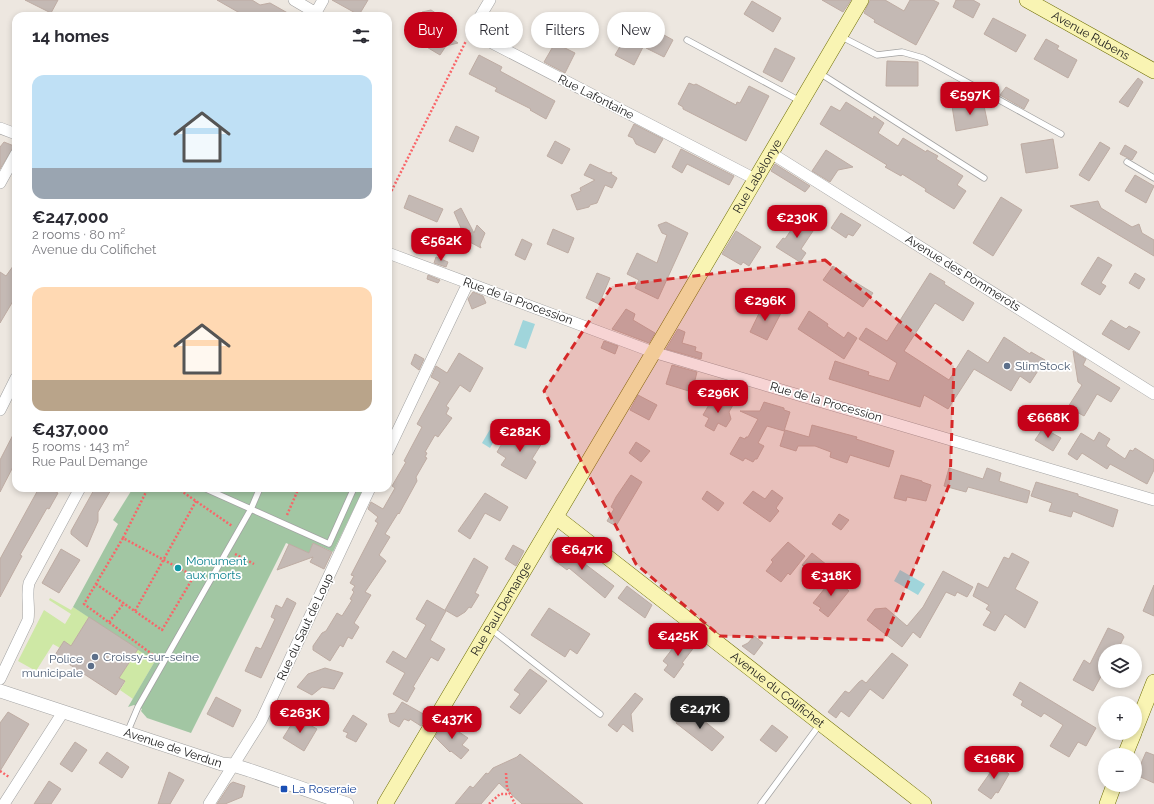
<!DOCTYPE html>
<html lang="en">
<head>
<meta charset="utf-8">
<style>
  body { margin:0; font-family:Raleway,sans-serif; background:#f7f7f7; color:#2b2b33; height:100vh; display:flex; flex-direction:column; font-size:15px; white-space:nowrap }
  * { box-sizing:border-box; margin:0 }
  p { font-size:13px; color:#7c7c81 }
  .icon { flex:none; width:22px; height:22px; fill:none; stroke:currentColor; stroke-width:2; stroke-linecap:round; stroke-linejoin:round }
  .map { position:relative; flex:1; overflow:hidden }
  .panel { position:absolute; left:12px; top:12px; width:380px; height:480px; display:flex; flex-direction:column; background:#fff; border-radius:12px; box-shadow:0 2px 6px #0003 }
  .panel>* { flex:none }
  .guide { position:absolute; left:404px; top:12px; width:380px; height:36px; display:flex; gap:8px }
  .controls { position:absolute; left:1098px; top:644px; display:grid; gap:8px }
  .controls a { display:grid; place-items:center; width:44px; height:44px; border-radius:50%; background:#fff; box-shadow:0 2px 6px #0003; font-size:20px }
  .price { position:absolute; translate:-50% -34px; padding:0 9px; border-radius:8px; background:#c50119; color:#fff; font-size:13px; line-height:26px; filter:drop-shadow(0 1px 2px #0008) }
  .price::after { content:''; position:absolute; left:50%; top:24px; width:12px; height:9px; margin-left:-6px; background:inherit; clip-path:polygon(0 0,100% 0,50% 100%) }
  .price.on { background:#222; color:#fff }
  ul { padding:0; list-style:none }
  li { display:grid; align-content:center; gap:8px; height:212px; padding:0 20px }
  li span { display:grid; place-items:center; height:124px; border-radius:12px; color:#555 }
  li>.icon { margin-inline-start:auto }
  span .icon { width:72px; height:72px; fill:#fffc; stroke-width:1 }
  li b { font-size:17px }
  h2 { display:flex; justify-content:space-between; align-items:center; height:48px; padding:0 20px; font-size:17px }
  .chip { padding:0 14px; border-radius:18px; background:#fff; box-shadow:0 2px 6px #0003; font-size:14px; line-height:36px }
  .chip.on { background:#c50119; color:#fff }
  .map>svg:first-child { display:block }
  .grass { fill:#cee8a5 }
  .cemetery { fill:#a2c6a3 }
  .water { fill:#a0d5db }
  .building { fill:#c4b9b4; stroke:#beaca3 }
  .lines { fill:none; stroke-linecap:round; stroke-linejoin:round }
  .service-casing { stroke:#a2a2a2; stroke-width:7 }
  .minor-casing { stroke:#a2a2a2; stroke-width:12 }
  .tertiary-casing { stroke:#a2a2a2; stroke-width:14 }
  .secondary-casing { stroke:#6f6e05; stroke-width:16 }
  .path { stroke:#f96568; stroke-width:2.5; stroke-dasharray:2 2; stroke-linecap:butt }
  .service { stroke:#fff; stroke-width:5.5 }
  .minor { stroke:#fff; stroke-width:11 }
  .tertiary { stroke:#fff; stroke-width:13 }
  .secondary { stroke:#f9f4b3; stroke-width:15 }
  .marked { fill:#d62828; fill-opacity:0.2; stroke:#d62828; stroke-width:3; stroke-dasharray:8 5; stroke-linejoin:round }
  .service-dot { fill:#5c6f8a; stroke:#fff; stroke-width:1.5 }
  .culture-dot { fill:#0f9aa8; stroke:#fff; stroke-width:1.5 }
  .transit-dot { fill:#1a4fb4; stroke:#fff; stroke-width:1.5 }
  .labels { text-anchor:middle; stroke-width:3.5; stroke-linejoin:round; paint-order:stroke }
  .street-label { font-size:12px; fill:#1b1b1b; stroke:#fff }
  .service-label { font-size:12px; fill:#4e5e75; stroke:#fff; text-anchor:start }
  .culture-label { font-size:12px; fill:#0d838f; stroke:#fff; text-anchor:start }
  .transit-label { font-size:12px; fill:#164399; stroke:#fff; text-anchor:start }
</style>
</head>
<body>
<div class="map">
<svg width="1154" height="804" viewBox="0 0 1154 804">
  <rect width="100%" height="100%" fill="#ede7e0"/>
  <path class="grass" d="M50,598L71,610L73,607L89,617L71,646L60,648L53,644L36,671L18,661L44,610L65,624L71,614L49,600Z
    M138,649L155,661L133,699L120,690L125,682L119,678Z"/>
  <path class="cemetery" d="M133,488H364L333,552L313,543L309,553L286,543L191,733L147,718L141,711L142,709L134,705L128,707L155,661L73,607L118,524L113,520Z"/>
  <path class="water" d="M523,320L535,324L526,349L514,345Z
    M492,426L500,431L490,448L482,443Z
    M900,570L925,584L918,595L894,581Z"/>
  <path class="building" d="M25,0H58L51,13Z
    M217,0H252L260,5L270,3L293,16H245Z
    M332,0H368L359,15Z
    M822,0H851L843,12Z
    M870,0H885L904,11L910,0H933L939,3L916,45L874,22L875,20L864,13Z
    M956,0H973L980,4L973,18L953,7Z
    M752,1L781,18L773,32L744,14Z
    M431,10L453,24V28L456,30L451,38L458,43L446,46L440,55L425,46V38L426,35L422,32L424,29L415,24L422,12Z
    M993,18L1026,35L1016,52L984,34Z
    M655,30L673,40L664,57L646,48Z
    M625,38L643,47L634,65L615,55Z
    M1046,39L1059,46L1057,49L1077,60L1068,78L1034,59Z
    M555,43L575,53L565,73L544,62Z
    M775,48L795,58L782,82L763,72Z
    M479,55L502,67L500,71L555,101L546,119L530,110L531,109L495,91L497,88L469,74Z
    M887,61L918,62V86H886Z
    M1138,78L1143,82L1128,107L1119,102Z
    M689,83L694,85L696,84L736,105L737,102L740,103L749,86L769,96L746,141L683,109V107L678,104Z
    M1006,87L1029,100L1024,109L1000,95Z
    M983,101L988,125L956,131L952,106Z
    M846,102L873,119L874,116L884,123L878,133L898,146L903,138L926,152L927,150L938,156L936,159L963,176L957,185L966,191L954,209L925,191L926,189L902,174L901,176L885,167L887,165L820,124L831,106L840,111Z
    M634,124L663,139L655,153L636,144L633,138L628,136Z
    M456,126L479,137L473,152L449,141Z
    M1053,139L1058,168L1026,173L1021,144Z
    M555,141L570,149L562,164L547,156Z
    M4,142L14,146L0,169V147Z
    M1100,142L1110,148L1089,181L1079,175Z
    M1125,145L1137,152L1132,160L1120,154Z
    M681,149L734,176L729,185L687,164L682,173L672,167Z
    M826,150L853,167L838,170L830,182L812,171Z
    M590,164L609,173L612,172L611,174L617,178L612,188L605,185L597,203L590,205L589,207L577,210L571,195L581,191L580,188L595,180L584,175Z
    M775,164L810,186L805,192L771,171Z
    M1135,175L1154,186L1146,203L1125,191Z
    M409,195L443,209L437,222L404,208Z
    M1001,197L1022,210L993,256L973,243Z
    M1098,201L1101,208L1132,227L1139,224L1142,233L1154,240V256L1070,206Z
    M461,208L474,233L477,225L485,233L480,245L481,248L466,240L463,235L459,233L461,228L454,212Z
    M841,213L861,225L853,236L848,234L846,238L831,228Z
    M801,215L817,225L801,249L806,253L800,262L776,247L783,238L785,239Z
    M666,222L688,233L658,299L635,288L639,280L627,274L637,253L657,263L667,235L662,233L658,225Z
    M553,229L574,238L568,253L547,244Z
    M736,231L761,247L749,266L743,262L741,265L722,254Z
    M522,239L532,244L525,260L515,255Z
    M436,257L448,262L446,267L434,263Z
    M1098,257L1112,265L1101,283L1106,286L1100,295L1081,284Z
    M16,262V296L0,323V272L6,276Z
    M833,266L848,276L847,277L873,293L863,307L823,280Z
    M597,273L610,278L599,304L586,298Z
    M930,273L945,282L944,284L974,303L963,321L935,303L904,351L949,380L968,350L988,363L1004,337L1030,354L1031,352L1045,360L1030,383L1020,376L1011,391L974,369L948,409L924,395L920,407L829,379L835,361L869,372L868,375L889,381L897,363L859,339L866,328L887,341Z
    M1135,273L1145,279L1139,289L1129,283Z
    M428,275L440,280L438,283L427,279Z
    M473,292L483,296L486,303L472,309L468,299Z
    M763,305L781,313L767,340L750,332Z
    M626,309L635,314L633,320L655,333L649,343L612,329Z
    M809,311L828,324L827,326L844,338L848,332L857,338L844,359L798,329Z
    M1111,320L1126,329L1129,326L1140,332L1129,350L1102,334Z
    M678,329L685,332L682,343L696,347L695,351L702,353L701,359L666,349Z
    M604,341L618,346L615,354L601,348Z
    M1073,351L1086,359L1083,365L1120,388L1111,402L1097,394L1084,416L1068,407L1082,385L1078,382Z
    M459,353L483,368L470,392L460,385L446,406L449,408L446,414L452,418L438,437L435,435L425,452L427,453L425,457L427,458L416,477L417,481L399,514L398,513L385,534L390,537L379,555L386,561L365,592L371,595L354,623L359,627L352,639L348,637L343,647L340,645L330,661L313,650V646L322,633L326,631L337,613L342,616L352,600L350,599L354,592L352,590L355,586L350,583L354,576L351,575L378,523L375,521L378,517L368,509L371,502L383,509L395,488L392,486L406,462L404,461L422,427L417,424L440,382L431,377L436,366L447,373Z
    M415,354L424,359L419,370L411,364Z
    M672,365L697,372L692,392L666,384Z
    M638,395L657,405L649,420L630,410Z
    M720,398L733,405L729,412L731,419L726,427L718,423L714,431L705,426L709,418L703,415L710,403L716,406Z
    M764,402L784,408V410L790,412L784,431L767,426L758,443L764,446L757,459H755L753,462L745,458L743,461L730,454L740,437L745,439L746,437H748L758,419L740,411H760Z
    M812,425L857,437L856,439L894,451L889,467L850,455L847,463L830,457L831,452L815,446H798L796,451L780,446L785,430L809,437Z
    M515,427L542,443L532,459L536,462L526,479L501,465L506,458L497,452L503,442L505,443Z
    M1043,428L1061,438L1053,451L1035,440Z
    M16,429V461L0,492V460Z
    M1099,432L1110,439L1106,446L1125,459L1130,450L1133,451L1135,448L1154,460V470L1147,484L1110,464L1107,469L1082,453L1077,460L1068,454L1081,433L1094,441Z
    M636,442L650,451L641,462L629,453Z
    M949,468L983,479L987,468L1001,473L999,481L1030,491L1027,503L968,487L966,492L944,486Z
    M631,475L642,482L616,526L607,521L614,509L611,507L616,497Z
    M901,475L922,481V482L931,485L926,501L907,497L906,501L894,498Z
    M1036,482L1078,494V496L1118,510L1113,527L1073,511L1071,517L1049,511L1052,503L1031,496Z
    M39,488H49L58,493L49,509L47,508L20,555L22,556L0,597V559Z
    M95,488H112L98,512V521L87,547L71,534V531Z
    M772,490L783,498L776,508L779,511L770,522L743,503L753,491L765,499Z
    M707,491L724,503L718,511L702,499Z
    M485,493L508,507L500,521L485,513L470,539L458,531Z
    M839,514L849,520L841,530L832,524Z
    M788,542L805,556L790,575L788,573L781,582L766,571L773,562L771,560Z
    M313,543L332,552L324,569L310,562L313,557L277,570L289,544L309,553Z
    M513,545L524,551L516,566L505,559Z
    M560,545L614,586L605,598L569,568L567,570L550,557Z
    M61,549L80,560L59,593L42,583Z
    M812,553L827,565L818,577L802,565Z
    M1012,553L1029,562L1015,589L1038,602L1025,628L1005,614L995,631L983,625L991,612L986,609L989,605L973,596L978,583L988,588L1004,557L1009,559Z
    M474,558L488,567L475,593L479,595L471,608L469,607L465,612L457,617L445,610Z
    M943,571L973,587L967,597L957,592L955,596L946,592L920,638L913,632L902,647L867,620L875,609L886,608L907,626L923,607Z
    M833,578L849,591L828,617L819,610L821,608L813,603Z
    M1154,585V616L1143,611Z
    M627,586L652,605L645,618L618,598Z
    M287,598L296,603L261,678L245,671L256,647L261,649L275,619L271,617L276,605L282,608Z
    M427,600L446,611L430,640L445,649L438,661L431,657L413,687L415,688L407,702L393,694L405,673L386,662L393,651L406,659L426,625L416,619Z
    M549,608L590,634L577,654L570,649L565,657L531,635Z
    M89,617L138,649L119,678L125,681L116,695L55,655L64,641L71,646Z
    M1108,628L1122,634L1124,637L1117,651H1105V669L1093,691L1073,680L1084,660L1090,664Z
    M754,636L763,643L754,655L742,646L748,643Z
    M684,638L695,646L682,663L684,664L674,678L664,670L668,665L663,661L676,644L678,646Z
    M892,653L908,665L883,699L870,689L849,717L841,711L836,718L828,712L845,691L849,693L859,682L862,680L866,683Z
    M325,668L343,673L334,689L322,687L312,695L297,687L308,674Z
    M530,669L547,681L520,714L510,707L520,694L514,690Z
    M1020,682L1096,728L1086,746L1078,742L1069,757L1050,746L1063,725L1044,713L1041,717L1021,705L1023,701L1013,695Z
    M635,693L643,699L631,714L633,732L623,724L617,732L608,725Z
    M216,697L241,710L233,727L207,714Z
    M402,702L427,716L421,726L410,719L409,721L404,719L399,727L390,722L388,714L395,713Z
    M688,708L724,737L712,751L676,723Z
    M8,712L29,724L0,771V723Z
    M353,715L367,724L356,742L346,737L348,733L343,731Z
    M296,717L317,729L304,751L283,738Z
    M444,722L468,738L462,745L469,750L461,759L451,751L450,752L435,737Z
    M772,725L788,737L776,752L760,740Z
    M75,742L87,750L72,772L60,764Z
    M107,752L129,767L122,778L99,763Z
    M1146,752L1154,755V783L1136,775Z
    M520,754L583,804H522L499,783L481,804H455L470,786L473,788L486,773L488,774L493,768L517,757Z
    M991,760L1009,774L998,793L996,792L991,799L978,790L990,773L985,769Z
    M169,772L184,780L170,804H158Z
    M49,781L61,789L51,804H34Z
    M233,782L245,786L242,797L225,804H217L230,784Z"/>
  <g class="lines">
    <defs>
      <path id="service" d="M840,36L877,55L902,52L923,58L1061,134
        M687,40L800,101
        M818,72L984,178
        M1127,162L1154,178
        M204,488L329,544L354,488
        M491,629L600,714
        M127,733L138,707L251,509L260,488
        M761,804L820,724"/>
      <path id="minor" d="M294,0L316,13
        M490,0L471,32L755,179
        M314,16L323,0
        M0,128L16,134
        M771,153L1154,394
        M0,183L16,154
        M388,253L653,352L1154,500
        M0,410L16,378
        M388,451L468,283
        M0,679L28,620C30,607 26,595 29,583L80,488
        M4,804L63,712
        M209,804L261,721L370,488"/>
      <g id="tertiary">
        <path id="s1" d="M0,691L222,764L233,765L249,770L347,804"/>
      </g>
      <g id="secondary">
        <path id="s2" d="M1027,0L1154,71"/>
        <path id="s3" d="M556,517L924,804"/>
        <path d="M1135,730L1154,682"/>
        <path d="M1125,755L1134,733"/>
        <path id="s4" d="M385,804L668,328L861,0"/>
        <path d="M1107,804L1114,785"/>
      </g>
    </defs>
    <use href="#service" class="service-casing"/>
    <use href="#minor" class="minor-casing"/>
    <use href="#tertiary" class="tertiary-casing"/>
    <use href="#secondary" class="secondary-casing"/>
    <path class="path" d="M388,198L466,41
      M177,488L232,526
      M287,515L297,492L288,488
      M123,538L148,488
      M235,554L254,564
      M96,584L162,630L194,576
      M135,611L196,501
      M109,622L124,603
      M156,657L84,604L123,538L201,580
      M0,771L9,777
      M506,773L507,788L515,804
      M489,804L500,794H510"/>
    <use href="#service" class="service"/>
    <use href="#minor" class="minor"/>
    <use href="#tertiary" class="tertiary"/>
    <use href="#secondary" class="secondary"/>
  </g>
  <path class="marked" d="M825,260L954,366L950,483L884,640L720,636L636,564L544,391L612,286Z"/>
  <g class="service-dot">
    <circle cx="1007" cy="366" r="4"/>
    <circle cx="95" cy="657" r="4"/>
    <circle cx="91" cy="666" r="4"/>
  </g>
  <circle class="culture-dot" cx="178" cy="568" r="4"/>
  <rect class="transit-dot" x="280" y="785" width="8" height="8" rx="2"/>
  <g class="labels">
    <g class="street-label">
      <text dy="4" stroke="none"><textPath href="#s2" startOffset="73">Avenue Rubens</textPath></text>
      <text transform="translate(596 97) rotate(27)" y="4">Rue Lafontaine</text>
      <text dy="4" stroke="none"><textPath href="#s4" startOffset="730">Rue Labélonye</textPath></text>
      <text transform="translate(963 273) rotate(32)" y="4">Avenue des Pommerots</text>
      <text transform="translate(518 301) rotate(20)" y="4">Rue de la Procession</text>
      <text transform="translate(826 402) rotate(16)" y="4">Rue de la Procession</text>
      <text dy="4" stroke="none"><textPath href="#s4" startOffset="227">Rue Paul Demange</textPath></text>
      <text transform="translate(305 627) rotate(-65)" y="4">Rue du Saut de Loup</text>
      <text dy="4" stroke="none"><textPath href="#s3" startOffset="281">Avenue du Colifichet</textPath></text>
      <text dy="4" stroke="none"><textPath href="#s1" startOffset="182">Avenue de Verdun</textPath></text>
    </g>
    <g class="service-label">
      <text x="1015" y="370">SlimStock</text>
      <text x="103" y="661">Croissy-sur-seine</text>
      <text x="83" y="663" text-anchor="end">Police<tspan x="83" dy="14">municipale</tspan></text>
    </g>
    <g class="culture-label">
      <text x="186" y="565">Monument<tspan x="186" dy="14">aux morts</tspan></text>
    </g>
    <g class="transit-label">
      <text x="292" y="793">La Roseraie</text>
    </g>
  </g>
</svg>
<div class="controls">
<a><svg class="icon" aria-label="layers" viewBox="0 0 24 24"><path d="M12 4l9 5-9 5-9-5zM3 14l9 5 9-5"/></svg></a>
<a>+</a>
<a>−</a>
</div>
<b class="price" style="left:970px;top:116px">€597K</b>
<b class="price" style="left:797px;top:239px">€230K</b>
<b class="price" style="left:441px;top:262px">€562K</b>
<b class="price" style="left:765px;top:322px">€296K</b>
<b class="price" style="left:718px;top:414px">€296K</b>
<b class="price" style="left:1048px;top:439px">€668K</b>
<b class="price" style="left:520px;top:453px">€282K</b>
<b class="price" style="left:582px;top:571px">€647K</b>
<b class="price" style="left:831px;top:597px">€318K</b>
<b class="price" style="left:678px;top:657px">€425K</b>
<b class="price on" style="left:700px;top:730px">€247K</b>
<b class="price" style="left:300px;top:734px">€263K</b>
<b class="price" style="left:452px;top:740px">€437K</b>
<b class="price" style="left:994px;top:780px">€168K</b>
<div class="guide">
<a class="chip on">Buy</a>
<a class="chip">Rent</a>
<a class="chip">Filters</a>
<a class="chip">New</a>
</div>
<section class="panel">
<h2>14 homes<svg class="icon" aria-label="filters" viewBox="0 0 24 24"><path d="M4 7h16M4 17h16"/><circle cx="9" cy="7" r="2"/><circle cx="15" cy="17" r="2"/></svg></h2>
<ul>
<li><span style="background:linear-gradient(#bfe0f5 75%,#9aa5b1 0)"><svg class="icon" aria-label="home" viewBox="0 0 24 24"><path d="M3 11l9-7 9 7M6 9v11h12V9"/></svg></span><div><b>€247,000</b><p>2 rooms · 80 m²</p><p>Avenue du Colifichet</p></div></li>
<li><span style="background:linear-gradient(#ffd9b3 75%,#b9a48a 0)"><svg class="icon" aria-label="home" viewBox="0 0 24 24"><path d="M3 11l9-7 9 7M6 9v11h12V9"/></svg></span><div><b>€437,000</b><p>5 rooms · 143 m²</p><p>Rue Paul Demange</p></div></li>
</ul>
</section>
</div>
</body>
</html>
